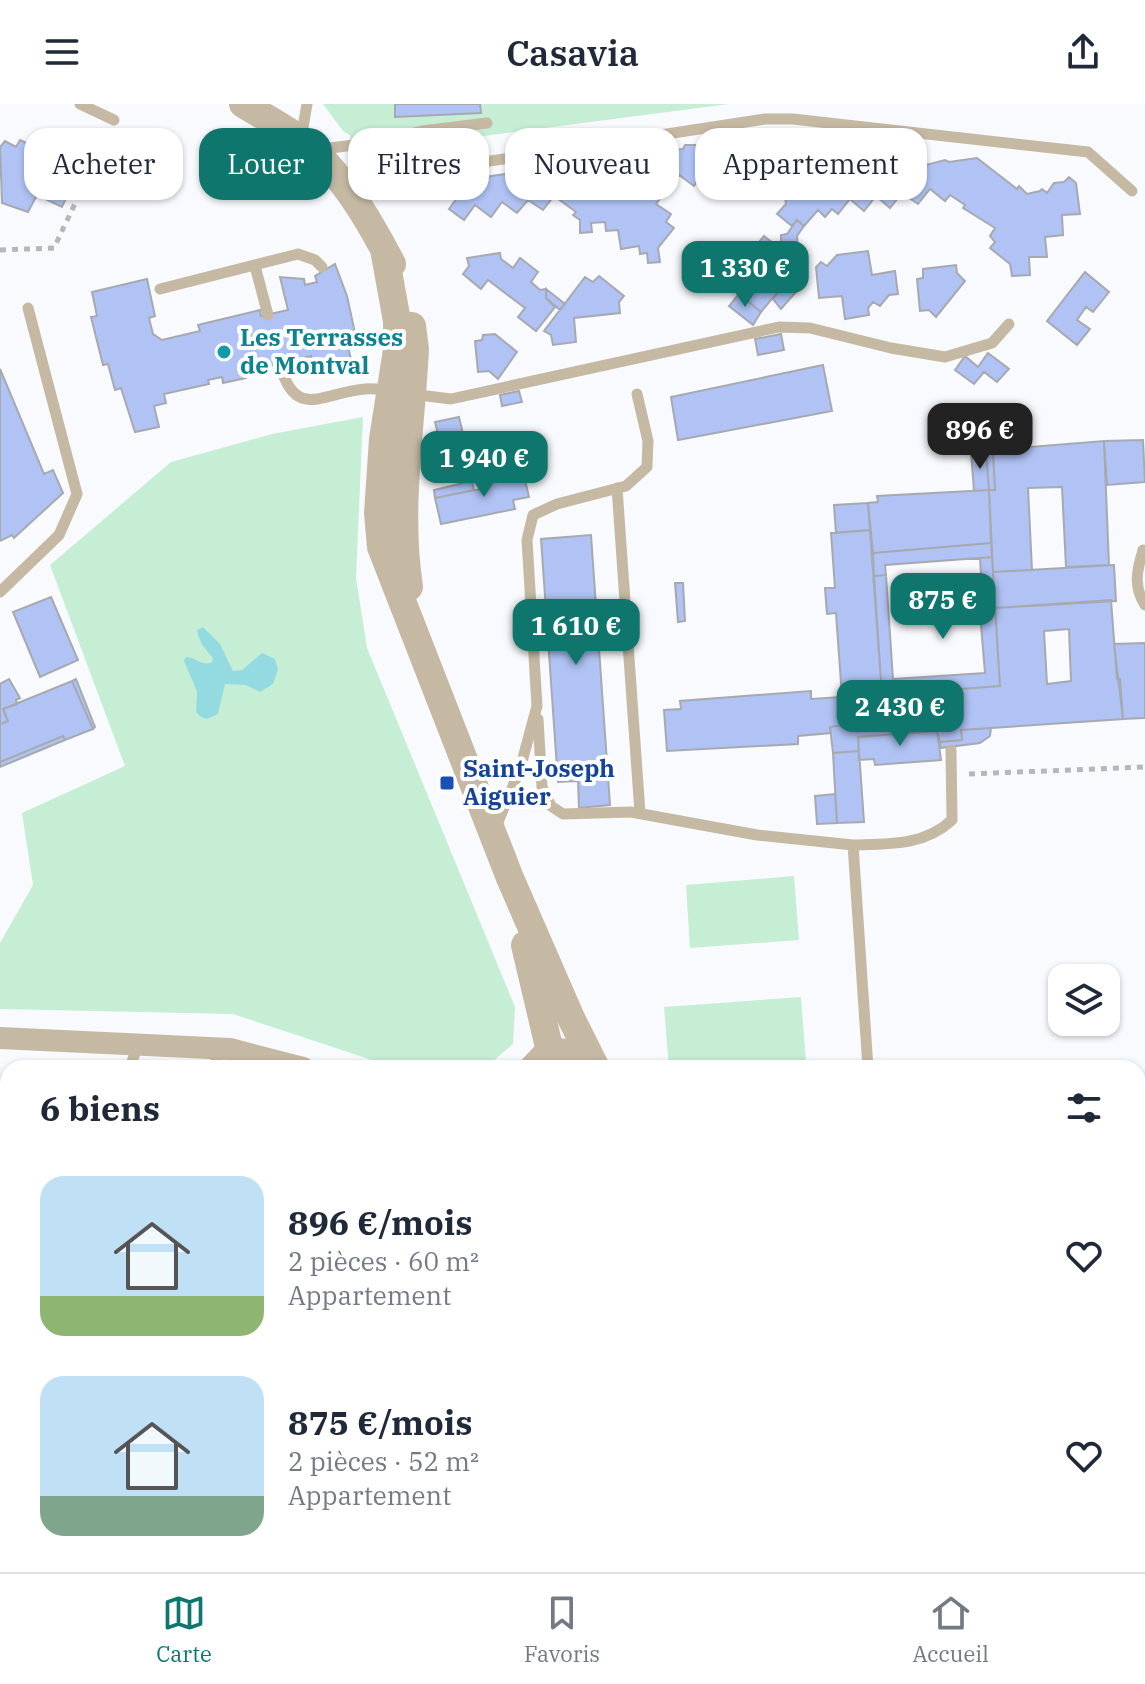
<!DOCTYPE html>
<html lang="fr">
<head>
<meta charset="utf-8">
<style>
  body { margin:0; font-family:"IBM Plex Serif",serif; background:#f6f6f7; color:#1f2937; height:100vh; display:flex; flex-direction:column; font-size:30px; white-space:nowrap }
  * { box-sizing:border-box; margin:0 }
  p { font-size:26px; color:#747a83 }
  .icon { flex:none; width:44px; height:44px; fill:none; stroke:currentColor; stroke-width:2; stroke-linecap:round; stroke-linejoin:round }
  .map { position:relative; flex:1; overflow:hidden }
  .side { position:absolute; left:0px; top:956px; width:1146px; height:512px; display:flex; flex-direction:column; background:#fff; border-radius:24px 24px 0 0; box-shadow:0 2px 6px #0004 }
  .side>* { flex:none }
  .guide { position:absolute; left:24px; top:24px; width:1098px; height:72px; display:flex; gap:16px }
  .controls { position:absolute; left:1048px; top:860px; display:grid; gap:16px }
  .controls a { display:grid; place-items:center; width:72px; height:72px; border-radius:16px; background:#fff; box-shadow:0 2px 6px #0004; font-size:40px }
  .price { position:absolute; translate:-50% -68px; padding:0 18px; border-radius:16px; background:#0f766e; color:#fff; font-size:26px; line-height:52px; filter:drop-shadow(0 2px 4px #0008) }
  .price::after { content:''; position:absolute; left:50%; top:48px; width:24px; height:18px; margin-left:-12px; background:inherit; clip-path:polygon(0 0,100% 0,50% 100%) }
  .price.selected { background:#222; color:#fff }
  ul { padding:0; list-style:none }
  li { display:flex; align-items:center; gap:24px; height:200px; padding:0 40px }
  li span { display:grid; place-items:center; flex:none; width:224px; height:160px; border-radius:24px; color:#555 }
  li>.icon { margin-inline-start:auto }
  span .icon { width:96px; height:96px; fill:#fffc; stroke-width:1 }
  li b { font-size:34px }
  h2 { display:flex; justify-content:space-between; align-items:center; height:96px; padding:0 40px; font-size:34px }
  .chip { padding:0 28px; border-radius:24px; background:#fff; box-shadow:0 2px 6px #0004; font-size:28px; line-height:72px }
  .chip.selected { background:#0f766e; color:#fff }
  header { display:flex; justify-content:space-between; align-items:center; height:104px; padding:0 40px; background:#fff; font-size:36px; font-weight:600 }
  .menu { display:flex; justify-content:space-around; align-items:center; height:112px; border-top:2px solid #e0e1e3; background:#fff; font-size:22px; color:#747a83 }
  .menu a { display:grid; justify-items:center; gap:4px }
  .menu .selected { color:#0f766e }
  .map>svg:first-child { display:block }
  .green { fill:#c5eed5 }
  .water { fill:#94dbe1 }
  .building { fill:#b0c3f4; stroke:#a6a9af; stroke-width:2; fill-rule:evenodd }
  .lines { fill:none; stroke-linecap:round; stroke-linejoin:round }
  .path { stroke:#b6b7ba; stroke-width:5; stroke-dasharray:6 6; stroke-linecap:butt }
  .service { stroke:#c5b9a4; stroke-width:11 }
  .minor { stroke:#c5b9a4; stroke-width:22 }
  .tertiary { stroke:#c5b9a4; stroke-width:28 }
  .culture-dot { fill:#0f9aa8; stroke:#fff; stroke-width:3 }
  .transit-dot { fill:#1a4fb4; stroke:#fff; stroke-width:3 }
  .labels { text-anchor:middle; stroke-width:8; stroke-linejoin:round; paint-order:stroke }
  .culture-label { font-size:24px; font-weight:bold; fill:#0d838f; stroke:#fff; text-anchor:start }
  .transit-label { font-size:24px; font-weight:bold; fill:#164399; stroke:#fff; text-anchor:start }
</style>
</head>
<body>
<header><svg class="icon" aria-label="menu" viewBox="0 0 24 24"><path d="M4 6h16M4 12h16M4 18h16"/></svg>Casavia<svg class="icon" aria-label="share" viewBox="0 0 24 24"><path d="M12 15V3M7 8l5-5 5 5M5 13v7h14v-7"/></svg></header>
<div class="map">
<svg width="1145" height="1468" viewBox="0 0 1145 1468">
  <rect width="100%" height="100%" fill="#f9fafe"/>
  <path class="green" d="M323,0H729L351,49L350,31L343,27Z
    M363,313L356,474L367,544L515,903L513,940L485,964H396L233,910L0,905V839L33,781L22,709L125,662L50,461L171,358L272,330Z
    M794,772L799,836L690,844L686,781Z
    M801,893L806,958L725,964H669L664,903Z"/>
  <path class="water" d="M203,523L220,540L233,567L242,566L262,549L275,555L278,565L273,580L260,588L246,581L225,580L218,610L207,615L201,613L196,608L197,587L184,557L186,553C196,553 202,563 212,558L213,554C205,545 199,538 197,526Z"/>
  <path class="building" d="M395,0H480L481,9L395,13Z
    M772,31L773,34L791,32L831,62L827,65L819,59L806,73L786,58L774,72L759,61L747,75L732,65L720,79L706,67L694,82L679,71L656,100L671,110L666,118L674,124L658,144L660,158L648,159L647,149L640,150L639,142L621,145L618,126L606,127L605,118L591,119L592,128L580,129V116L573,111L576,108L554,92L543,106L528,96L517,109L502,98L491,113L475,101L464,116L449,105L457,94L456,77L534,66H561V63L570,61H595L594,54L606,53L614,59L599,77L605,81L630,78L652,48L683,45L685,41H709L720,37V40Z
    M20,36L58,54L55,61L64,65L62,72L73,79L62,103L37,91L28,108L2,99L0,43L5,37L16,43Z
    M977,54L1017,85L1019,82L1027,90L1040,87L1042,85L1047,89L1054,79L1064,78L1069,73L1076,79L1080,110L1062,111L1063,131L1045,133L1047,153H1029L1030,171L1012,172L1010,160L990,144L995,138L990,132L995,124L963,104L965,101L950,91L945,97L930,85L918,100L902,89L890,104L876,92L864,107L850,95L838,110L832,105L825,113L818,106L804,122L797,116L792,122L777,110L786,100L783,78L787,72L778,66L786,58L806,73L819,59L827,65L831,62L834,66L838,64L837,68L841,72L866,66L868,68L884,66L892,56L902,63H910L918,58L922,62L945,56L949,58Z
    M797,116L804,122L797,132L798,142H789L784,147L777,142L781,139V131L787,130Z
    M764,132L787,150L777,162L791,172L761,208L726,179Z
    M733,147L744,157L726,179L715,169Z
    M868,147L872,171L895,167L898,190L889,191L880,202L873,198L868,204L869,211L845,215L842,192L819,194L816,163L821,158L827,162L837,151Z
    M500,149L501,155L513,164L520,154L538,168L531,178L540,186L546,185V194L555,203L536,227L518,213L525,204L488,176L481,185L463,170L469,162L467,154Z
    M335,160L347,192L355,229L350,230L353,242L348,243L351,255L336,259L334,253L312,258L311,252L245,268L246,274L223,279L222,273L208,276L209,280L164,290L166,299L154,302L159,323L135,328L121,284L115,286L108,260L103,261L91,213L97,212L92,188L147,175L155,212L149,214L153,230L162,236L200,227L198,221L260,206L261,212L288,206L280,173L304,175L305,181L317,178L315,172Z
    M956,161L957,169L965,177L936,213L929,206L920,207L917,175L923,174V165Z
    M1085,168L1109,188L1093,208L1086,203L1077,216L1090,225L1077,241L1047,217Z
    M599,172L624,192L619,198L620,209L574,214L576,238L553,241L551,231L544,227L585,173L593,178Z
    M791,172L802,181L781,205L773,195Z
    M546,185L565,200L560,206L546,194Z
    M739,190L761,208L753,221L729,202Z
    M495,230L517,248L498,275L489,267L478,268L475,237L482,236L483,231Z
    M781,230L784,246L758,251L755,235Z
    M988,249L1009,265L997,278L984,268L974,280L955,266L965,252L978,263Z
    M823,261L832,307L678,336L671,293Z
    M0,265L44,370L53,366L63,389L14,434L12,431L0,437Z
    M519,287L522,298L502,302L500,291Z
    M459,313L463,330L439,335L435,318Z
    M1017,333L1018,344L1104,337L1109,461L1066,463L1062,383L1028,384L1032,466L993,468L989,386H995L992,335Z
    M1143,336L1145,378L1107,381L1104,337Z
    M993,346L995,386H989L986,347Z
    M986,347L989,386L974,387L971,348Z
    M523,367L529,393L513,396L515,405L441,420L435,394L486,384L484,374Z
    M472,377L474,386L435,394L434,386Z
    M989,386L991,439L873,449L868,399L878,398L877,392Z
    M868,399L870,426L836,429L834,401Z
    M870,426L882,591L1000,582L995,504L1111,496L1117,575H1120L1123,615L961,626L962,636L940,638L937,627L858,633L859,647L833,649L830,623L844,621L836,509L827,510L825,484H835L831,429ZM1069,525L1071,577L1047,580L1044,527Z
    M591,431L610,701L579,704L578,677L558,678L541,435Z
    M991,439L992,453L885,461L886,471L874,472L873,449Z
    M992,453L1000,582L882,591L874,472L886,471L893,575L985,569L980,509H984L982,496L975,497L967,489L966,479L972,472L981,471L980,454Z
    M1114,461L1116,497L995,504L993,468Z
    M675,479H683L685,517L678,518Z
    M51,493L78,556L40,573L13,508Z
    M1145,539V614L1123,615L1114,540Z
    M9,575L20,594L16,596L17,600L3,605L8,617L0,620V580Z
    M76,575L95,623L93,625L72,577Z
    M72,577L93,625L65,636L63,632L0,658V620L8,617L3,605Z
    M811,587V595L841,593L844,621L830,623L831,629L798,632V640L667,647L664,606L681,605L680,597Z
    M991,624L990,632L980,639L940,644V638L962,636L961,626Z
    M937,627L941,656L875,661L874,655L859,656L858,633Z
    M63,632L65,636L0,663V658Z
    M859,647L864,718L837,719L833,649Z
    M835,690L837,719L817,720L815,692Z
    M0,1071L8,1074V1098L1,1111L0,1090L5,1079L0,1077Z
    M4,1106L8,1108V1186L0,1183V1110Z
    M42,1460H217V1467L42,1468Z
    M627,1460H668L667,1464L673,1466V1468H626Z
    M697,1460H833L831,1468H695Z
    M988,1460H997L1016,1468H984Z"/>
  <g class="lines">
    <path class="path" d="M0,146L54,144L107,32
      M969,670L1145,663
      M1138,975L1145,971"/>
    <path class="service" d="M80,0L114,16
      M301,35L307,0
      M316,46L383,37L422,27L487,19
      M346,79L765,15H793L1088,48L1132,87
      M255,162L268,211
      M160,185L298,150L315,156L322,163
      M280,260C295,318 324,288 365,285C373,284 382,286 390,287
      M411,290L451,295L779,223L810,224L891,244L945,253L992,239L1009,220
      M617,384L640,709
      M1143,446C1137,466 1133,482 1145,501
      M0,488L59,431L77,390L28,204
      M538,615L542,683L551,702L563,710L631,708L757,731L853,741
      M496,723L520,665L537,602L527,436L533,411L557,400L626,382L647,363L648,337L637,290
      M130,964L138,940
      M213,964L221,945
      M868,964L853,741C889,740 924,742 952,716L951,646
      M0,1002H8
      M0,1203L8,1207
      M0,1265L8,1248
      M857,1468L859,1460"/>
    <path class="minor" d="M0,934L230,945L303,964
      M529,964L549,943L588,950
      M942,1468L943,1460"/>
    <path class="tertiary" d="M243,0C262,12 283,22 301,36C341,67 369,116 392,160
      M384,145L397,217V246L383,335L378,409L381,443L510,774L571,914L596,964
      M409,483C397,404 411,325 415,245L412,222
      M525,841L549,943L564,964
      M1138,1082L1145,1080"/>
  </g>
  <circle class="culture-dot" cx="224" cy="248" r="8"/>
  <rect class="transit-dot" x="439" y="671" width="16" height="16" rx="4"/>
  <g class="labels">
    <g class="culture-label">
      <text x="240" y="242">Les Terrasses<tspan x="240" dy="28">de Montval</tspan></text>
    </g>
    <g class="transit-label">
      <text x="463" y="673">Saint-Joseph<tspan x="463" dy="28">Aiguier</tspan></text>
    </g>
  </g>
</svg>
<div class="controls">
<a><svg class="icon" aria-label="layers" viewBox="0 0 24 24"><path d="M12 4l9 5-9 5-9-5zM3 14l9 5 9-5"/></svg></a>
</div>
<b class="price" style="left:745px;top:205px">1 330 €</b>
<b class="price selected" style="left:980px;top:367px">896 €</b>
<b class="price" style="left:484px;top:395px">1 940 €</b>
<b class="price" style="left:943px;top:537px">875 €</b>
<b class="price" style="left:576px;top:563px">1 610 €</b>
<b class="price" style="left:900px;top:644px">2 430 €</b>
<div class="guide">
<a class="chip">Acheter</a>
<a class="chip selected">Louer</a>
<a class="chip">Filtres</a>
<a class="chip">Nouveau</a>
<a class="chip">Appartement</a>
</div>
<section class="side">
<h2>6 biens<svg class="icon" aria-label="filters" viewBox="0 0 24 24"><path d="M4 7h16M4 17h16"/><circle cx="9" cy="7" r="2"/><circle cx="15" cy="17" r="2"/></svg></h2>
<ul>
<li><span style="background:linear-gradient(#bfe0f5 75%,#8fb573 0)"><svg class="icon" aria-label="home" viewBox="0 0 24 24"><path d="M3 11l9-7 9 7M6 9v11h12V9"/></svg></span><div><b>896 €/mois</b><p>2 pièces · 60 m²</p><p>Appartement</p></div><svg class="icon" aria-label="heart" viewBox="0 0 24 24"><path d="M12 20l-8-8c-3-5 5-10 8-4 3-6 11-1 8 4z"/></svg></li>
<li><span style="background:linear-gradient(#bfe0f5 75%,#7fa58c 0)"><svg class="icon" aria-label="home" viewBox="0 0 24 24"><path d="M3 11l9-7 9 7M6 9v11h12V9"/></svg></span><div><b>875 €/mois</b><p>2 pièces · 52 m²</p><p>Appartement</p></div><svg class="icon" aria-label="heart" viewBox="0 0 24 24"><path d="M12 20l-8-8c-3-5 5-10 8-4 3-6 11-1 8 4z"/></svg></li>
</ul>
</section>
</div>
<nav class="menu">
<a class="selected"><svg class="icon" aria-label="map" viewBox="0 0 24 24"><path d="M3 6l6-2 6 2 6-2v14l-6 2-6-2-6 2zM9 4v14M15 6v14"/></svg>Carte</a>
<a><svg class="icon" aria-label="saved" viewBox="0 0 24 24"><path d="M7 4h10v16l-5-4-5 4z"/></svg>Favoris</a>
<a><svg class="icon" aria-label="home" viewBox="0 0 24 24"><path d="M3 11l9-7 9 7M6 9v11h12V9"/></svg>Accueil</a>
</nav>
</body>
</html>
